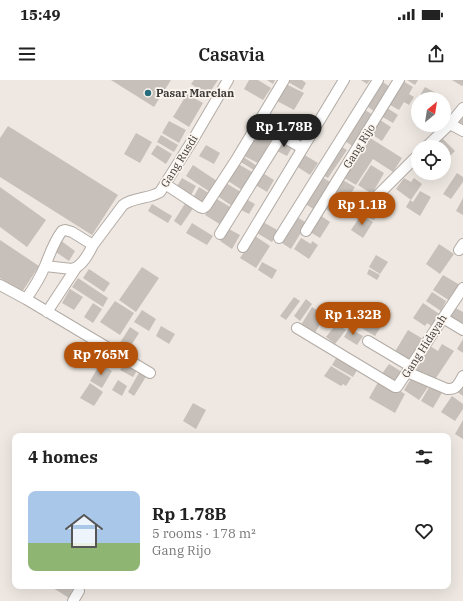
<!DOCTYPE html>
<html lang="en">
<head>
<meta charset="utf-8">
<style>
  body { margin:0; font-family:"IBM Plex Serif",serif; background:#f2f2f2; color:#222; height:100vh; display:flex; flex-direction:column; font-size:15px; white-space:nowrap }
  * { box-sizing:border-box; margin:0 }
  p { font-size:13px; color:#767676 }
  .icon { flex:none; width:22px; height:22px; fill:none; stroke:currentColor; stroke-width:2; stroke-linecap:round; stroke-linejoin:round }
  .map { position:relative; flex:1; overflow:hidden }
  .drawer { position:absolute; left:12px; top:353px; width:439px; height:156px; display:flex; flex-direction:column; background:#fff; border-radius:8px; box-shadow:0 4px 16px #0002 }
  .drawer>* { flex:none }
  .needle { width:26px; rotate:30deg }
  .controls { position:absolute; left:411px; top:12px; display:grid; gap:8px }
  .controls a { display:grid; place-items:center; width:40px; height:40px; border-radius:50%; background:#fff; box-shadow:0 4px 16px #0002; font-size:20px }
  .price { position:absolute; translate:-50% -34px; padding:0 9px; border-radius:14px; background:#b45309; color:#fff; font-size:13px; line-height:26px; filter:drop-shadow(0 1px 2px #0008) }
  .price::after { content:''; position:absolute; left:50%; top:24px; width:12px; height:9px; margin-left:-6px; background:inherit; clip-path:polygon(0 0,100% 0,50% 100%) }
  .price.active { background:#222; color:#fff }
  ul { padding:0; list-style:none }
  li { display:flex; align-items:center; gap:12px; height:100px; padding:0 16px }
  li+li { border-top:1px solid #e0e0e0 }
  li span { display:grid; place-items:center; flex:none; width:112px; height:80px; border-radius:8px; color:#555 }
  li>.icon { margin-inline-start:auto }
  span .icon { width:48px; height:48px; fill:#fffc; stroke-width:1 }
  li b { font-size:17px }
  h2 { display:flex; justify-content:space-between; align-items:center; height:48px; padding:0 16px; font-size:17px }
  .status { display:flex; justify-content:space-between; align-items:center; height:28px; padding:0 20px; background:#fff; direction:ltr }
  .status svg { height:11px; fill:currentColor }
  header { display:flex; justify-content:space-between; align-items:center; height:52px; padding:0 16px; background:#fff; font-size:18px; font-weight:600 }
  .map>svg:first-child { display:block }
  .building { fill:#c7c0ba }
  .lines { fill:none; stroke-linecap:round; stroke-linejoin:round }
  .street-casing { stroke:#b2aba5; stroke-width:12 }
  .street { stroke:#fff; stroke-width:10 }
  .poi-dot { fill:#276c7c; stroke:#fcf5ef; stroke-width:1.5 }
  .labels { text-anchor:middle; stroke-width:3.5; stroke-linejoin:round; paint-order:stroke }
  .poi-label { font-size:11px; font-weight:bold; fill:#3d3b38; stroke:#fcf5ef; text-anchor:start }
  .street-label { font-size:11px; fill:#3d3b38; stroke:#fcf5ef }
</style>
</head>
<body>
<div class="status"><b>15:49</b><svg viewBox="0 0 49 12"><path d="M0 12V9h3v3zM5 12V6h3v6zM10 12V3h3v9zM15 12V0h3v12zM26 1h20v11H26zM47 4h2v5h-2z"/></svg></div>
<header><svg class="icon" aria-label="menu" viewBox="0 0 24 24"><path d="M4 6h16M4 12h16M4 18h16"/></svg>Casavia<svg class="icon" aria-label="share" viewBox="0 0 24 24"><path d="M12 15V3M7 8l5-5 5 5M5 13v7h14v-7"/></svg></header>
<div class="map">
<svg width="463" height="521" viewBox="0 0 463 521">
  <rect width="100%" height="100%" fill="#efe8e2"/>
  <path class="building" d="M111,0H171L154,27Z
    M194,0H218L208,15L191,4Z
    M249,0H258L271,8L263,20L244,9Z
    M267,0H275L273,4Z
    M289,0H302L306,3L302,10L288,2Z
    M361,0H370L367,4Z
    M380,0L390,7L374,31L365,25Z
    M401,0L413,7L409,14L414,17L409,25L404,22L399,30L390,25L389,26L386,24Z
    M407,0H418L415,5Z
    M452,0H463V5L462,6Z
    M286,4L304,13L294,30L277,21Z
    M425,7L436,13L433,19H422L419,17Z
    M187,14L203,23L189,47L173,37Z
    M384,26L398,35L393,43L379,35Z
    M362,28L373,35L354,67L343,60Z
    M463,34V48L456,45Z
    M377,38L391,47L382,61L368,52Z
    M169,41L186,50L179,63L162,53Z
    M8,46L118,115L92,155L0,97V58Z
    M261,47L274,55L258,83L244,76Z
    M136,53L152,62L140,83L124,74Z
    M161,55L178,65L174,72L157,62Z
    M367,56L402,78L393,92L373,79L356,105L341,96Z
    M441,57L455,71L446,80L444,78V67H432Z
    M281,59L293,66L287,76L275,70Z
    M157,65L172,74L166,84L151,74Z
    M206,65L220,73L214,84L199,76Z
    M339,65L347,70L328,98L321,94Z
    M303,74L318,83L310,95L296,86Z
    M242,76L257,86L254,90L239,81Z
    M235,82L252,92L242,110L225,99Z
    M193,85L217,101L210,112L186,96Z
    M371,85L384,93L372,114L358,105Z
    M261,92L274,100L267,112L254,104Z
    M457,93L463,97V102L451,119L443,114Z
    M320,96L332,103L315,130L304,123Z
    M182,98L196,106L190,117L176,108Z
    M404,98L411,102L414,98L422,104L411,120L396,109Z
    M341,99L355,107L338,136L324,128Z
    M224,102L241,112L232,126L216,115Z
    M0,107L46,140L27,167L0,147Z
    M199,107L210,114L203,124L193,118Z
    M420,111L431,117L420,136L406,127L410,120L413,122Z
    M383,112L391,117L381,133L373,128Z
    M215,118L232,128L221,145L205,135Z
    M463,118V135L456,131Z
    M246,119L255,124L249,134L239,129Z
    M186,122L194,127L181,146L174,141Z
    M152,124L172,136L168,143L148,131Z
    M373,130L378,133L374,140L369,138Z
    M320,135L330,142L320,158L310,152Z
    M361,135L373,142L363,158L351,150Z
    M295,136L307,143L291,169L279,161Z
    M263,142L279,151L272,162L257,153Z
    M192,143L213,156L207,165L186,153Z
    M227,148L240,155L232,169L220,161Z
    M255,156L270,166L256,188L240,178Z
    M301,158L311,164L312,161L318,165L309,179L294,169Z
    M0,160L39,186L22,212L0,198Z
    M60,160L75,171L69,181L53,170Z
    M439,164L454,174L440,194L426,184Z
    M376,175L388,182L380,194L369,187Z
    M262,182L277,190L272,199L258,190Z
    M142,187L159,198L136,232L119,220Z
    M89,189L110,203L104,212L83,198Z
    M369,189L380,195L377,200L367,194Z
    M443,195L460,205L450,221L433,210Z
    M78,198L108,218L103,227L72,207Z
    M70,209L83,217L74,230L62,223Z
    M432,212L446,221L441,231L426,221Z
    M294,217L300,221L286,240L280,236Z
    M306,219L312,224L300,241L294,236Z
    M115,221L134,233L120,255L100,242Z
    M93,223L102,229L93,243L84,237Z
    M423,223L441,235L433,247L427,243L425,246L413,238Z
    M312,227L325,235L315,253L301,245Z
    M454,227L463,232V246L448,237Z
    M370,228L386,238L380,247L364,237Z
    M142,230L156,239L149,251L134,242Z
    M363,238L380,248L375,256L358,246Z
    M337,243L346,250L335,264L326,257Z
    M161,246L175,254L169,264L156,256Z
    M130,247L139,253L125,275L116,269Z
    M349,248L363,256L357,265L344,257Z
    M408,250L423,259L409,283L394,273Z
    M463,259V273L457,269Z
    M442,264L454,271L434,301L416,290L430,266L438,271Z
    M338,275L359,287L353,297L332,285Z
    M125,281L138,289L133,297L120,290Z
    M100,284L112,291L102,308L90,301Z
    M389,284L402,292L394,303L381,295Z
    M331,286L351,298L346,306L343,304L341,306L324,296Z
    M140,291L147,295L134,316L128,312Z
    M412,297L428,307L419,320L404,310Z
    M380,299L405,314L395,333L369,318Z
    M118,300L127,306L122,316L112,310Z
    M463,300V316L456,311Z
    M90,303L103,312L94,326L80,318Z
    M431,304L443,311L433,328L421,321Z
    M452,316L463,324V329L455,341L441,332Z
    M193,323L206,330L196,349L183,341Z
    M463,340V359L455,354Z
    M50,506H76L69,518Z"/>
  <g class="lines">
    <defs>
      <path id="street" d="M259,43L302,68
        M450,44L463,51
        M426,67L450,44L463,28
        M165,104L200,127L203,128L206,126L236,80L284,0
        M372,121L418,75
        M306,151L399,0
        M220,154L281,56
        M279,158L378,0
        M243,167L344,0
        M459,170L463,164
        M45,186L72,189C82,187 89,173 93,165
        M0,205L26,219L150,293
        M26,219C33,209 40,198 45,186C50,174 54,161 62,151L65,150L72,152L93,165L123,125C134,117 149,119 160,112L194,58L228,0
        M47,232L76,188
        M443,238L463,250
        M297,248L395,307H397L463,208
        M368,261L410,286
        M407,292L447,309C457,310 459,303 463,296
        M73,521L79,511"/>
    </defs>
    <use href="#street" class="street-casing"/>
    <use href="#street" class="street"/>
  </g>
  <circle class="poi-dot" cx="148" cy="13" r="4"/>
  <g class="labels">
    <g class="poi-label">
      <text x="156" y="17">Pasar Marelan</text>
    </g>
    <g class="street-label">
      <text transform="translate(359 66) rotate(-58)" y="4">Gang Rijo</text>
      <text transform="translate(179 81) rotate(-58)" y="4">Gang Rusdi</text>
      <text transform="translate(424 266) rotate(-57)" y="4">Gang Hidayah</text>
    </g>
  </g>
</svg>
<div class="controls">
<a><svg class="needle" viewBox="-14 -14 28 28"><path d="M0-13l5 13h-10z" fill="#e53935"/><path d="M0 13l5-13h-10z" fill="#767676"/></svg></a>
<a><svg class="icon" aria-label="locate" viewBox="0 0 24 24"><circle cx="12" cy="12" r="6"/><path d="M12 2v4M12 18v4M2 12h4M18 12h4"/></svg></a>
</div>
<b class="price active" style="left:284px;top:68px">Rp 1.78B</b>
<b class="price" style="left:362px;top:146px">Rp 1.1B</b>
<b class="price" style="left:353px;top:256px">Rp 1.32B</b>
<b class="price" style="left:101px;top:296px">Rp 765M</b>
<section class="drawer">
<h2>4 homes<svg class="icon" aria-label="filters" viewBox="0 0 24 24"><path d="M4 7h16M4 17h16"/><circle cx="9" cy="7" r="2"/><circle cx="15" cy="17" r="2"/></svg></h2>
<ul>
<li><span style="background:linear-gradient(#a9c7e8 65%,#8fb573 0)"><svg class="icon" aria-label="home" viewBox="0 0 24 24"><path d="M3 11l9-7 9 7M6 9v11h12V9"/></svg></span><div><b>Rp 1.78B</b><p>5 rooms · 178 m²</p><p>Gang Rijo</p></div><svg class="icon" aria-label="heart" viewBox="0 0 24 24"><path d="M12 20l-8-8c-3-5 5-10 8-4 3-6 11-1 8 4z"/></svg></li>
</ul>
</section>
</div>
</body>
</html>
